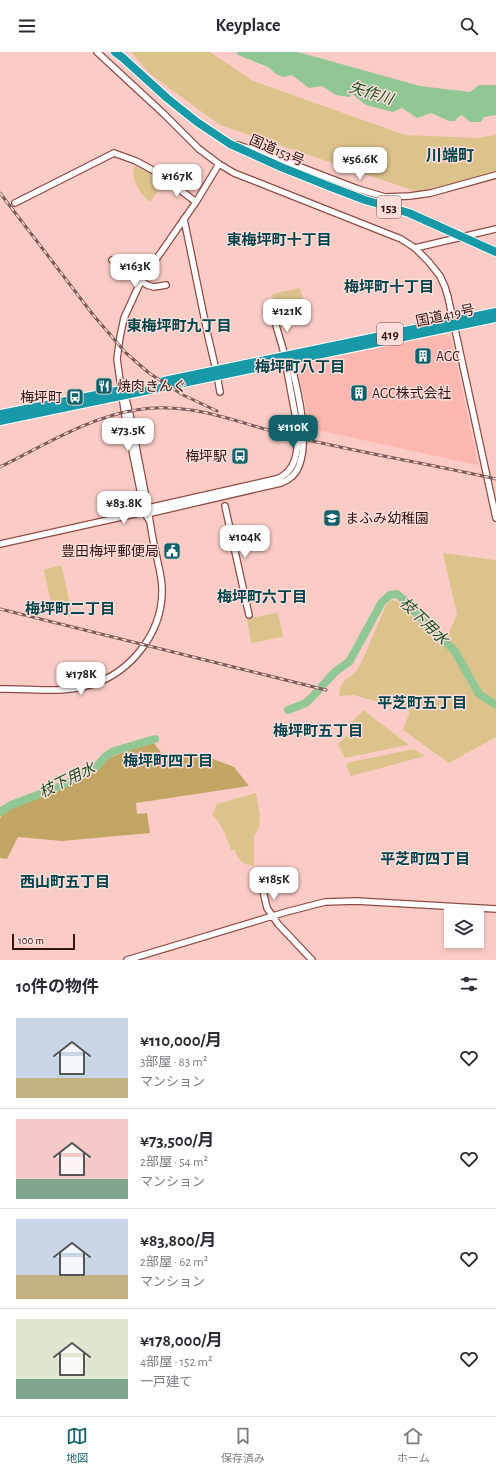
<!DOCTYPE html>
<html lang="ja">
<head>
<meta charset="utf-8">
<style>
  body { margin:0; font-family:"Alegreya Sans","Noto Sans JP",sans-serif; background:#f7f7f7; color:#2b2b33; height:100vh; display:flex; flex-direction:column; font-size:15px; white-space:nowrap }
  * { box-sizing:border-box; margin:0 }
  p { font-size:13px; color:#7c7c81 }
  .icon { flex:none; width:22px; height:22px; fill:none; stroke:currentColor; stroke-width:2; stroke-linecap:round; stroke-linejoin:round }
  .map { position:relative; height:908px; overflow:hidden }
  .sheet { display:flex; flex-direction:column; background:#fff; flex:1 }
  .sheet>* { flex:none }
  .fabs { position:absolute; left:444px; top:856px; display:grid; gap:8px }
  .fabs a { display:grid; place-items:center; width:40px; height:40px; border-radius:0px; background:#fff; box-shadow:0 2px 6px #0003; font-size:20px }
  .scale { position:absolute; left:12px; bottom:10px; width:63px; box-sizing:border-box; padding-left:4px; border:2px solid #311513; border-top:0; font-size:11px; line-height:14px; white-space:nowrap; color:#311513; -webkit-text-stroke:3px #fdddd9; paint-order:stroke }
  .price { position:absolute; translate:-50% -34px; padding:0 9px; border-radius:8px; background:#fff; color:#222; font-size:13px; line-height:26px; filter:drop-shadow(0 1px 2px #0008) }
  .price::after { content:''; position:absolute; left:50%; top:24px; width:12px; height:9px; margin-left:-6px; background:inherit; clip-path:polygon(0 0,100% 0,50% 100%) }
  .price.current { background:#13626b; color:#fff }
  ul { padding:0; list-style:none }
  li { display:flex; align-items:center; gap:12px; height:100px; padding:0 16px }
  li+li { border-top:1px solid #e1e1e2 }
  li span { display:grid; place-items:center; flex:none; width:112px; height:80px; border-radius:0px; color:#555 }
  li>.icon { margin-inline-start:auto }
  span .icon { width:48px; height:48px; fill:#fffc; stroke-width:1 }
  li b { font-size:17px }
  h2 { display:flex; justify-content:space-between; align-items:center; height:48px; padding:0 16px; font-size:17px }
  header { display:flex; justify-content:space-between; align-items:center; height:52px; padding:0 16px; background:#fff; font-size:18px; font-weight:700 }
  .menu { display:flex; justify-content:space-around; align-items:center; height:56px; border-top:1px solid #e1e1e2; background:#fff; font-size:11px; color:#7c7c81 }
  .menu a { display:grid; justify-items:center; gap:2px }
  .menu .current { color:#13626b }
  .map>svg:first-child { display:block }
  .built { fill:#fcb8b0 }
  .green { fill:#dcc38b }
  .forest { fill:#c2a562 }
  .water { fill:#90c794 }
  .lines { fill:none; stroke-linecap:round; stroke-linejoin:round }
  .river { stroke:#90c794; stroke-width:8 }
  .minor-casing { stroke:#8f4c46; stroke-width:8 }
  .highway-casing { stroke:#fff; stroke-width:10 }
  .minor { stroke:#fff; stroke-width:5.5 }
  .highway { stroke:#1799a7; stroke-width:8 }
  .rail-casing { stroke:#7e5b58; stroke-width:3 }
  .rail { stroke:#fdddd9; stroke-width:1.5; stroke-dasharray:4.5; stroke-linecap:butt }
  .labels { text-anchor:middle; stroke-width:3; stroke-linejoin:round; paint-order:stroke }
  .shield { fill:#fdddd9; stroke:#6e514e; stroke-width:1 }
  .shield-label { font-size:13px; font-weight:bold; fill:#311513 }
  .street-label { font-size:14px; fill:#311513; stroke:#fdddd9 }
  .poi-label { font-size:14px; fill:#311513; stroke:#fdddd9; text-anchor:start }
  .water-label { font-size:15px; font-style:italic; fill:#175121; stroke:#fdddd9 }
  .neighbourhood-label { font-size:15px; font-weight:bold; fill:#01444b; stroke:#fdddd9 }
  .quarter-label { font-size:16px; font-weight:bold; fill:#01444b; stroke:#fdddd9 }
</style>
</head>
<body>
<header><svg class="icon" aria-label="menu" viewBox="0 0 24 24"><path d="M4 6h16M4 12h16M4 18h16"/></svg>Keyplace<svg class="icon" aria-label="search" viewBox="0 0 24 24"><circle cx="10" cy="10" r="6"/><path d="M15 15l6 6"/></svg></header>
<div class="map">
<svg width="496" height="908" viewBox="0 0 496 908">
  <rect width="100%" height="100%" fill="#fbccc6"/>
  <path class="built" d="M446,282L451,286L478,412L476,413L308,376L306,355L298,318L301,312Z"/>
  <path class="green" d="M131,0H210L253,29L405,83L477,86L496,83V121L418,140L220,73L150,22Z
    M134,114L156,123L164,131L150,150C139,141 131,128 134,114Z
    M300,236L306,261L305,263L278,268L277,267L272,242Z
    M443,501L495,508L496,510V685L449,711L403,678L410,659L354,643L339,644L340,636L344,629L356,620L362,609L385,556C388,550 392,545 398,550L415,568L443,595L457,562Z
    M60,514L62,515L72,562L70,565L53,559L44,519L45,517Z
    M277,561L278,562L283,583L282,585L252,591L251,590L247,567Z
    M363,658L408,692V693L345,706L338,692L354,677L350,672Z
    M414,697L425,704L351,724L346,713L347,711Z
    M256,741L260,764L259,775L254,784V814C243,812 239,810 235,798H231C228,789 221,768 212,764L217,752Z"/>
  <path class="forest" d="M152,689L161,700L170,704H205L234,715L249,734L136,751L137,762L147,761L150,781L62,789L18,785L7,807L0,806V767L2,762L39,741L72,732L96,711Z"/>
  <path class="water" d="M236,0H298L420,34L470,40L479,33H496V63L484,65L481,70H470L462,63L458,65L455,69H449L431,61L417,66L402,56L393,60L366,53L352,42L349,45L336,43L322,34L309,36L292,23L284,25L276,22L268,15L238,3Z"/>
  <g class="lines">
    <path class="river" d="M322,634L336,619L349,610L382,550L390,543L397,542L403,547L424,570L454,598L479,642L496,653
      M288,658L306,651L318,639
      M0,760L11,753L61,734L95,716L106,704L114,699L155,687"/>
    <defs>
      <path id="minor" d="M97,0L164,62L199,97L219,112L234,121L257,130L401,187L415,196L428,209L440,224L445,235L448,245L496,466
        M238,93L280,107L358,137L385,145L410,144L431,141L496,123
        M15,151L114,101L136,109L158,121L196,150
        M184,167L208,284L216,318
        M415,196L496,177
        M112,208L147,233L154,235L166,233
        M217,323L220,340
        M225,454L249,563
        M147,462L281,431C289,428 296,422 299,414C310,387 297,335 290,307
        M149,468L145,462L125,364L117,307L120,285L124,266L141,229L196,150L219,112
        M0,492L135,462L148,456L276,427C297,420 298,398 298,378L283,297L275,270
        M0,637C27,636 56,641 82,635C127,626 163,583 162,537C162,524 158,513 156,501C152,486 150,471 148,456L130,363L124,340
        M263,839L267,856L278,872L312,908
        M127,908L286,860L325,850L356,849L496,857"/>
      <path id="highway" d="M115,0L123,6L167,46L197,70L230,92L281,115L331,135L365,148L409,161L496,200
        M164,329L496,260
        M0,362L121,338
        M0,369L496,266"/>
    </defs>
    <use href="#minor" class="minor-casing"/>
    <use href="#highway" class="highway-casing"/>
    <use href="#minor" class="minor"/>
    <use href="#highway" class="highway"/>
    <defs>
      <path id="rail" d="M0,141L94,264L126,301L149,321L183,343L217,359
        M280,375L309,383
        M0,415C43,394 89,365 136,358C193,348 241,373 295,385C362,401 429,412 496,427
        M0,557L326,638"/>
    </defs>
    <use href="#rail" class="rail-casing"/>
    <use href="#rail" class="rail"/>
  </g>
  <defs>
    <symbol id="building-square" viewBox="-11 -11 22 22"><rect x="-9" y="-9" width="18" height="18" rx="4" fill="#13626b" stroke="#fdddd9"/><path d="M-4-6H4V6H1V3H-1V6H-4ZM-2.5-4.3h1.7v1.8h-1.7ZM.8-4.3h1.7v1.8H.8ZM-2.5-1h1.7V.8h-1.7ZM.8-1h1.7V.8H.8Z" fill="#fff"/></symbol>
    <symbol id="restaurant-square" viewBox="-11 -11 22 22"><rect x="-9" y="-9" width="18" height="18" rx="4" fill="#13626b" stroke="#fdddd9"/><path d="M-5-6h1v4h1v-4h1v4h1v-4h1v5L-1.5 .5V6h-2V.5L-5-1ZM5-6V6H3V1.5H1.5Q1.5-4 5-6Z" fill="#fff"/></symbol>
    <symbol id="bus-square" viewBox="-11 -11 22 22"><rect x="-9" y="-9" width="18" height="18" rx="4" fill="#13626b" stroke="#fdddd9"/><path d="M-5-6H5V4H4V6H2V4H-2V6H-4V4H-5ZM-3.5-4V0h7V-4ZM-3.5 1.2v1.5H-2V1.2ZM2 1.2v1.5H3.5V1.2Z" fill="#fff"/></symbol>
    <symbol id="school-square" viewBox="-11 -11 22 22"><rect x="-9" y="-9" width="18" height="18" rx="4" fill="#13626b" stroke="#fdddd9"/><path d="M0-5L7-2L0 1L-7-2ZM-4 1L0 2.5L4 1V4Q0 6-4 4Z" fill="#fff"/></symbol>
    <symbol id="civic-square" viewBox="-11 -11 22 22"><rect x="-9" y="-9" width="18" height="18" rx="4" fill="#13626b" stroke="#fdddd9"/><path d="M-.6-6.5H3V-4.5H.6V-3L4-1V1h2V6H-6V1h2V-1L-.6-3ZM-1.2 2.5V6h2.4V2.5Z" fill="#fff"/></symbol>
  </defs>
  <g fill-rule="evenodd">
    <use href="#building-square" x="413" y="294" width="20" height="20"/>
    <use href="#restaurant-square" x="94" y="324" width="20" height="20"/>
    <use href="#building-square" x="349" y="331" width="20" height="20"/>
    <use href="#bus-square" x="65" y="335" width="20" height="20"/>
    <use href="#bus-square" x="230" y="394" width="20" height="20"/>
    <use href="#school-square" x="322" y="456" width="20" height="20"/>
    <use href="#civic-square" x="162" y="489" width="20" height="20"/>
  </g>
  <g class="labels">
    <g class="shield">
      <rect x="377" y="144" width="24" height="22" rx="3"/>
      <rect x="377" y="271" width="26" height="22" rx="3"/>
    </g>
    <g class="shield-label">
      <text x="389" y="160">153</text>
      <text x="390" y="287">419</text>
    </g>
    <g class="street-label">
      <text transform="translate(277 98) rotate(23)" y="5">国道153号</text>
      <text transform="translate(445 263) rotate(-12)" y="5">国道419号</text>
    </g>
    <g class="poi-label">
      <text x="436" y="309">AGC</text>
      <text x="117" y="339">焼肉きんぐ</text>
      <text x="372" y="346">AGC株式会社</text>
      <text x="62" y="350" text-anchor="end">梅坪町</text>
      <text x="227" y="409" text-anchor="end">梅坪駅</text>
      <text x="345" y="471">まふみ幼稚園</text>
      <text x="159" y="504" text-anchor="end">豊田梅坪郵便局</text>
    </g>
    <g class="water-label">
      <text transform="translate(371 41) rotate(17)" y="5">矢作川</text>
      <text transform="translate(424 569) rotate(44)" y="5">枝下用水</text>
      <text transform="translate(67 728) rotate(-26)" y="5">枝下用水</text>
    </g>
    <g class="neighbourhood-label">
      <text x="279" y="193">東梅坪町十丁目</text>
      <text x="389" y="240">梅坪町十丁目</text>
      <text x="179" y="279">東梅坪町九丁目</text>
      <text x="300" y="320">梅坪町八丁目</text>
      <text x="262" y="550">梅坪町六丁目</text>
      <text x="70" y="562">梅坪町二丁目</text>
      <text x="422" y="656">平芝町五丁目</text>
      <text x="318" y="684">梅坪町五丁目</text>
      <text x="168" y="714">梅坪町四丁目</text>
      <text x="425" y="812">平芝町四丁目</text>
      <text x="65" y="835">西山町五丁目</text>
    </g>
    <g class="quarter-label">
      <text x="450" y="109">川端町</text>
    </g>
  </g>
</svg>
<div class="fabs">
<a><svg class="icon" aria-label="layers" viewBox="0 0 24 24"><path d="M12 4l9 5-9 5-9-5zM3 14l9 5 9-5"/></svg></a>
</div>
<div class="scale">100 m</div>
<b class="price" style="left:360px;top:129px">¥56.6K</b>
<b class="price" style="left:177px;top:146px">¥167K</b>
<b class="price" style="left:135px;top:236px">¥163K</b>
<b class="price" style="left:287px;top:281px">¥121K</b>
<b class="price current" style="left:293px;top:397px">¥110K</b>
<b class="price" style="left:128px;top:400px">¥73.5K</b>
<b class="price" style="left:124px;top:473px">¥83.8K</b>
<b class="price" style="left:245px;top:507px">¥104K</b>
<b class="price" style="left:81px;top:644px">¥178K</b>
<b class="price" style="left:274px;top:849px">¥185K</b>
</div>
<section class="sheet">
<h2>10件の物件<svg class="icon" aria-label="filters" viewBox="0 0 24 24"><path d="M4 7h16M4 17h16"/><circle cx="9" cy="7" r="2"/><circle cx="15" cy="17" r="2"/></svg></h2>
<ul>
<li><span style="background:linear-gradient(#c9d6e8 75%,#c2b280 0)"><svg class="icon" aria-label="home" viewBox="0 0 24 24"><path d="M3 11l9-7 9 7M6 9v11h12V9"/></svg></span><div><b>¥110,000/月</b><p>3部屋 · 83 m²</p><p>マンション</p></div><svg class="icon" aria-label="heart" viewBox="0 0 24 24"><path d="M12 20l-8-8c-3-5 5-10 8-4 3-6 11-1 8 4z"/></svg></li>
<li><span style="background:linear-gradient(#f6c9c9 75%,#7fa58c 0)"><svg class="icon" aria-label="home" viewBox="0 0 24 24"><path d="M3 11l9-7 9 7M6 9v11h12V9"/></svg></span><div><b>¥73,500/月</b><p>2部屋 · 54 m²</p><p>マンション</p></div><svg class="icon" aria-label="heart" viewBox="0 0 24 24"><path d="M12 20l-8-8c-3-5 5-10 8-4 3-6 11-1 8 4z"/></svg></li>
<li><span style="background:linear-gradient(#c9d6e8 70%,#c2b280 0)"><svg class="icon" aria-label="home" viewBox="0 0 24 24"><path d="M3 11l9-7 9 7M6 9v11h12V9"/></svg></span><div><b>¥83,800/月</b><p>2部屋 · 62 m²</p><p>マンション</p></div><svg class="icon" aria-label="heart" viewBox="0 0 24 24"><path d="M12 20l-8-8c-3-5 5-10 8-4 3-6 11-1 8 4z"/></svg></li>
<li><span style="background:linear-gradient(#dfe7d0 75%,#7fa58c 0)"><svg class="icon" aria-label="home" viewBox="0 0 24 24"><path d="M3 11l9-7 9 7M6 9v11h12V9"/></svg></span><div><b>¥178,000/月</b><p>4部屋 · 152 m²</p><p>一戸建て</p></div><svg class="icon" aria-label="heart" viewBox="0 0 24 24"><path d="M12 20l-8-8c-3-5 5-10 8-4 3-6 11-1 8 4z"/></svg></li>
</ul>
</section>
<nav class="menu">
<a class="current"><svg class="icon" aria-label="map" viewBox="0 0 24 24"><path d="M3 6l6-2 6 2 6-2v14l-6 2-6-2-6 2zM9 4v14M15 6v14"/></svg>地図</a>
<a><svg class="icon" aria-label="saved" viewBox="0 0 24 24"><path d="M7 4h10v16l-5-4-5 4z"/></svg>保存済み</a>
<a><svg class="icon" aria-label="home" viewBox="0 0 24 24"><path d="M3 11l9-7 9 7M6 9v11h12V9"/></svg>ホーム</a>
</nav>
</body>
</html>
